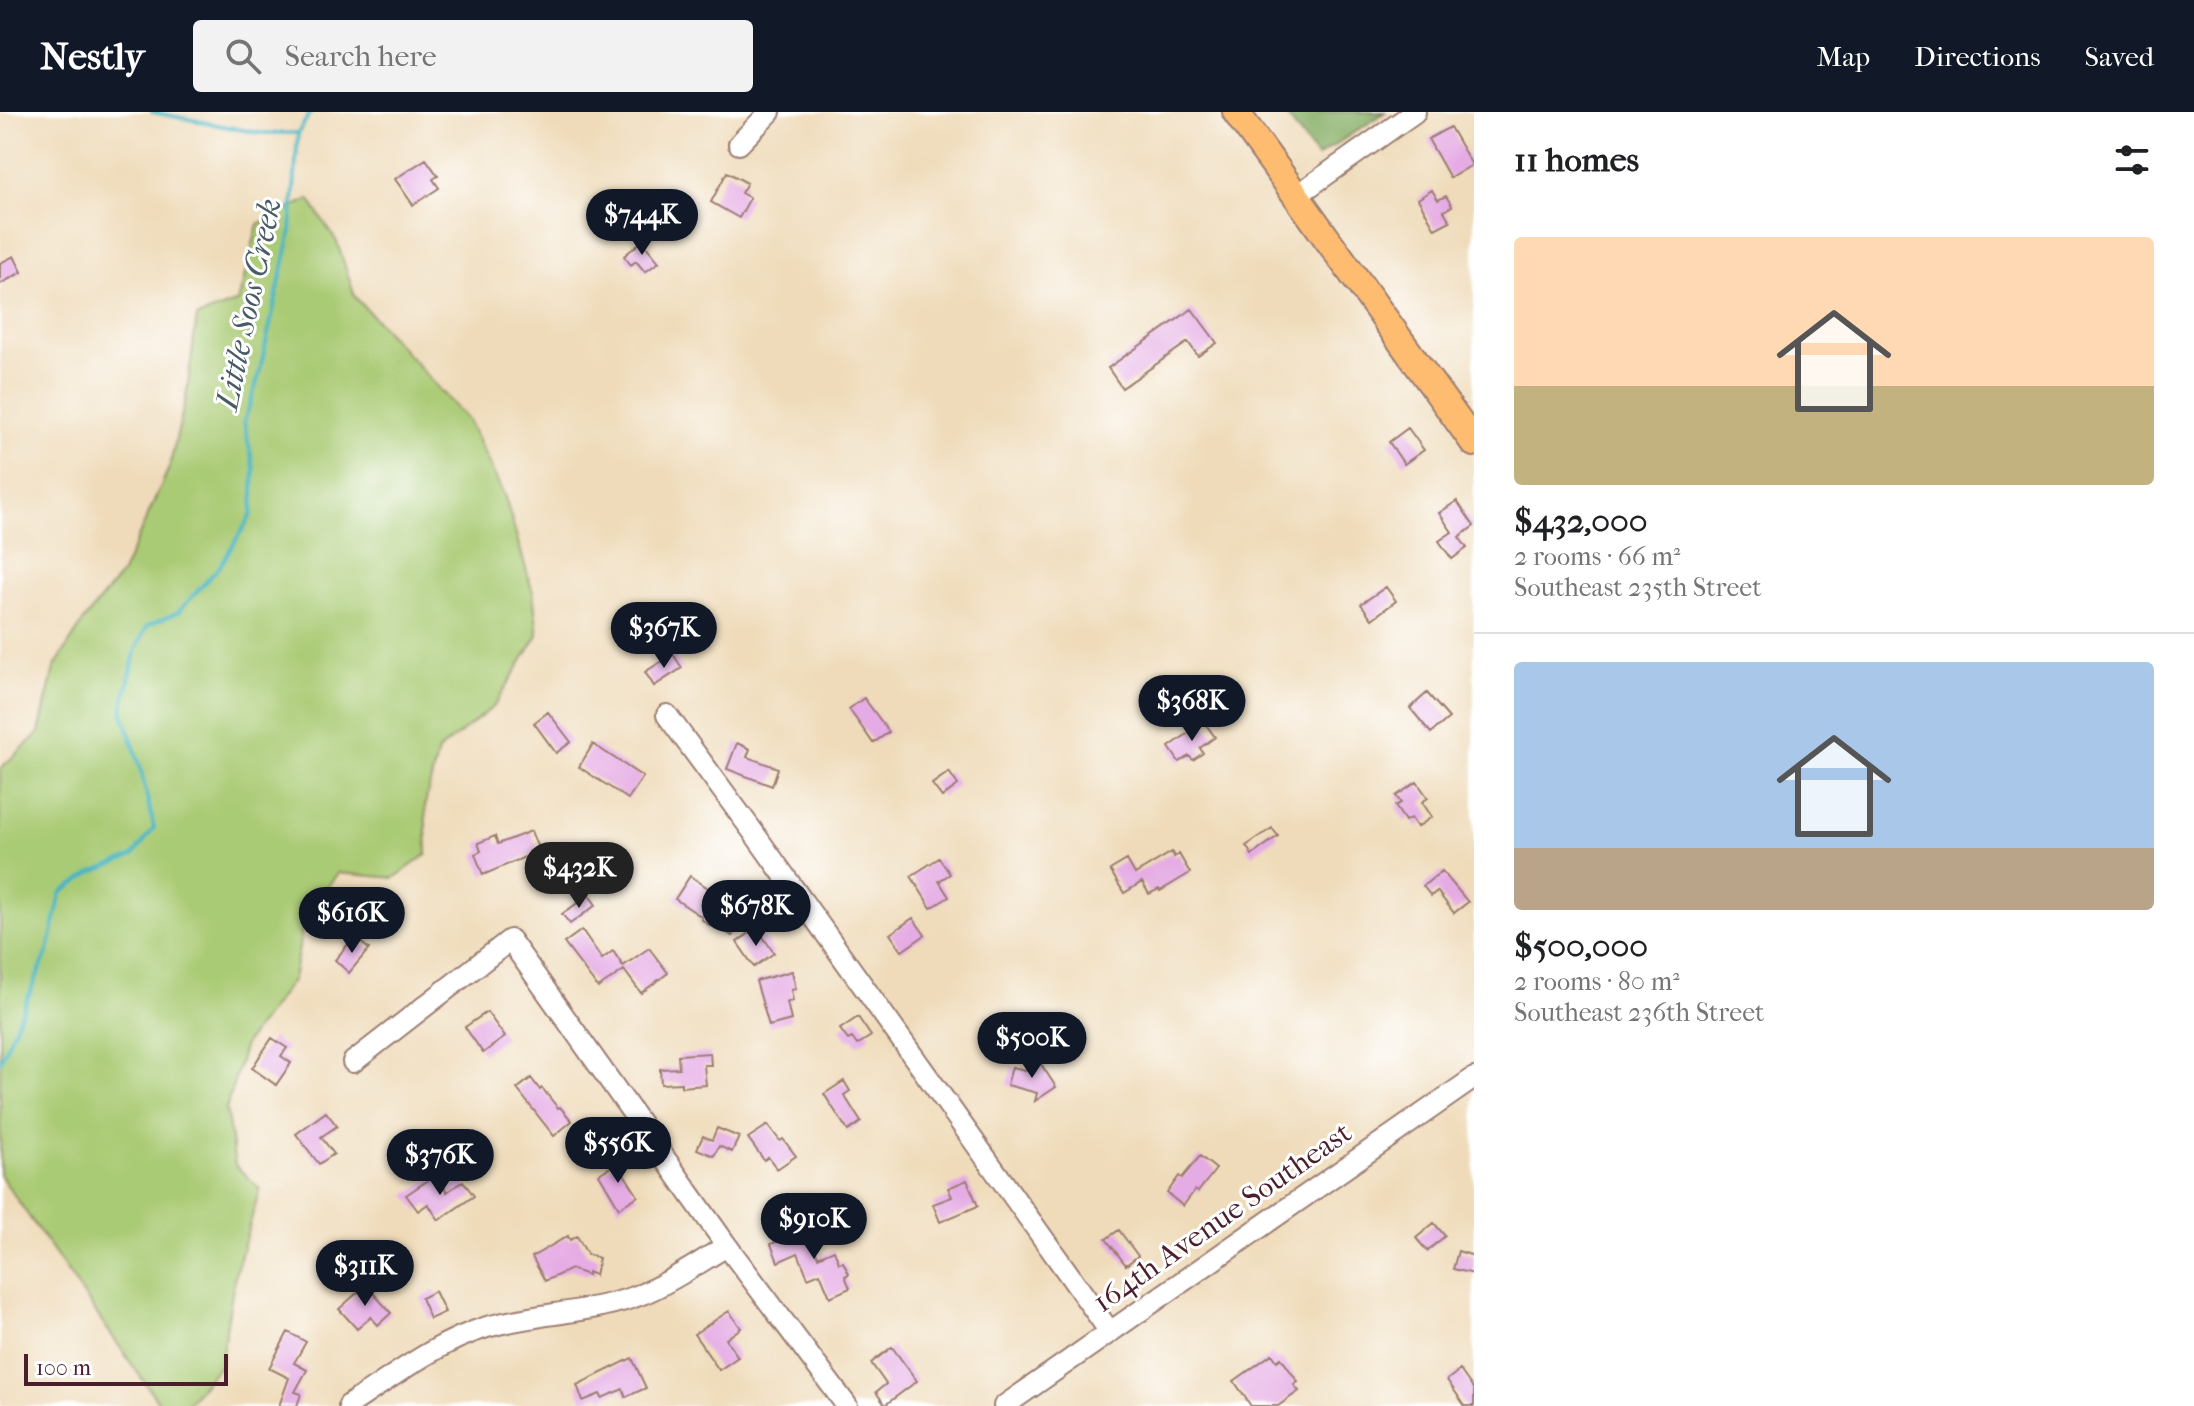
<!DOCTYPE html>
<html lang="en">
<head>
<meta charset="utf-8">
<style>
  body { margin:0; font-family:"IM FELL French Canon",serif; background:#f2f2f2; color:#202124; height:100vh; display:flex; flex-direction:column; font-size:30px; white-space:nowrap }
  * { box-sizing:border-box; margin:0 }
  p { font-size:26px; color:#757577 }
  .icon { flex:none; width:44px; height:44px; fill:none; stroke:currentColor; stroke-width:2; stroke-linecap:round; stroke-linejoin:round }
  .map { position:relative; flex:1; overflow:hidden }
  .panel { display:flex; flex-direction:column; background:#fff; width:720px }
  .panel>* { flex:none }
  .scale { position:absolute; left:24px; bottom:20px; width:204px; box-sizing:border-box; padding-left:8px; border:4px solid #4a1f2b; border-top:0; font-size:22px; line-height:28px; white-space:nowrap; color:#4a1f2b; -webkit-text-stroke:6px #fff; paint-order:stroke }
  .price { position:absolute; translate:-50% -68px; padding:0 18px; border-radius:28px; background:#111827; color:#fff; font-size:26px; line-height:52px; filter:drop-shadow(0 2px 4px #0008) }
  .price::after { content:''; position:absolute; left:50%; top:48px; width:24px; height:18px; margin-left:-12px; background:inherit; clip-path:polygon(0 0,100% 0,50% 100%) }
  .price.selected { background:#222; color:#fff }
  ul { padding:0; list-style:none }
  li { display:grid; align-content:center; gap:16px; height:424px; padding:0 40px }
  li+li { border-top:2px solid #e0e0e0 }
  li span { display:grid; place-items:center; height:248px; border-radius:8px; color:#555 }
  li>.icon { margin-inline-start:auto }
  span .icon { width:144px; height:144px; fill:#fffc; stroke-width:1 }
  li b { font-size:34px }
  h2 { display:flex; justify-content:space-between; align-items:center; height:96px; padding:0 40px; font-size:34px }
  header { display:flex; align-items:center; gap:48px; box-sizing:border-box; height:112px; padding:0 40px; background:#111827; color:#fff }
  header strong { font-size:38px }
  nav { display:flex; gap:44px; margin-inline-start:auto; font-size:28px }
  .search { width:560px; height:72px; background:#f2f2f2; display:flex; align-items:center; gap:20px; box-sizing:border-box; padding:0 28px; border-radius:8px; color:#757577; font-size:30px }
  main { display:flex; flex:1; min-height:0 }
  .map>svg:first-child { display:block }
  .green { fill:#aacb74; stroke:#7a7550; stroke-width:2 }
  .forest { fill:#87af66; stroke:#686748; stroke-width:2 }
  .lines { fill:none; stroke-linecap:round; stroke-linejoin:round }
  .stream { stroke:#47b5c1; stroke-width:4 }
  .building { fill:#e5abe4 }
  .minor-casing { stroke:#9c7d72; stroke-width:24 }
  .major-casing { stroke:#9c7d72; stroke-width:30 }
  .minor { stroke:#fff; stroke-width:20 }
  .major { stroke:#febc71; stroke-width:26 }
  .labels { text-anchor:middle; stroke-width:6; stroke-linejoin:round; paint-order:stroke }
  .street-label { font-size:30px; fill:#4a1f2b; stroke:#fff }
  .water-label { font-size:32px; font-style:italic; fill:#495b67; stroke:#fff }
</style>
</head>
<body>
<header>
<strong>Nestly</strong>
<div class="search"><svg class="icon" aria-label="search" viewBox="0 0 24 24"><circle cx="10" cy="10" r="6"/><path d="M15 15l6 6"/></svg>Search here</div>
<nav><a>Map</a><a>Directions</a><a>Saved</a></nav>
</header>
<main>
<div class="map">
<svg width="1474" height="1294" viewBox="0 0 1474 1294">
  <rect width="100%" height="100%" fill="#fff"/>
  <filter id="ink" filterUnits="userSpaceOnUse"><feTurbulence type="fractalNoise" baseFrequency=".0125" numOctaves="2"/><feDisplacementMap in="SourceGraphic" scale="16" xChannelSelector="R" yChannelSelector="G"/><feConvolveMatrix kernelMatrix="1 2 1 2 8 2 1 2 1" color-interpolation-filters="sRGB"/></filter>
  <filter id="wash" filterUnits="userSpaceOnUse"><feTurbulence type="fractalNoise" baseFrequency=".006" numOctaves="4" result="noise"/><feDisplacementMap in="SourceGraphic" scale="32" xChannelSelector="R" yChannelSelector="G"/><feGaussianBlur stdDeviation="1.8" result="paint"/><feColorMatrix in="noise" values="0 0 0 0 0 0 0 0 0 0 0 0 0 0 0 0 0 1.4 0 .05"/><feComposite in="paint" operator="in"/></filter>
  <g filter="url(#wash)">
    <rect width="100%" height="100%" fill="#efdbba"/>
    <path class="green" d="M309,87L337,130L355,185L468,308L505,385L533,481L538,523L494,594L438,639L425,692L427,742L394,766L338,761L305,803L293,867L245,932L226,997L235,1053L260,1077L235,1163L220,1253L185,1294H161L0,1063V657L39,621L54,556L84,508L122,461L169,356L186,286L197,205L238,190L258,112Z"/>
    <path class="forest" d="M1284,0H1385L1317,45Z"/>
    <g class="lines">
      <path class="stream" d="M152,0L259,21H298
        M0,950L48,839L61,781L91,761L133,744L154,716L140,654L122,598L136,537L147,514L178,500L220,454L252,402L254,357L244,310L258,267L291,119L298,21L311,0"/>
    </g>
    <g id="blocks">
      <path class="building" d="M1450,15L1472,53L1450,66L1428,27Z
        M426,47L438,64L433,67L439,76L413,93L395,67Z
        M727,60L747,71L741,81L750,86L739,106L711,90Z
        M1432,78L1438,88L1446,84L1452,94L1444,99L1450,109L1435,117L1418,87Z
        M642,129L659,150L645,160L636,149L631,153L624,144Z
        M14,144L22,160L0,172V151Z
        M1192,197L1217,231L1198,244L1188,230L1122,276L1108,256Z
        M1408,316L1424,338L1404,352L1389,330Z
        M1457,389L1474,414L1459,425L1467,436L1452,447L1439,429L1452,420L1439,401Z
        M1386,475L1396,489L1372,507L1361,492Z
        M673,542L682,556L654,574L645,560Z
        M1427,581L1449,606L1431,621L1410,596Z
        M864,586L889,620L873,631L849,597Z
        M548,600L571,630L556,641L534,611Z
        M1204,610L1215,625L1200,636L1203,641L1193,648L1189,644L1179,650L1169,635Z
        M737,631L750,637L747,645L778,656L772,674L727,657Z
        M593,632L643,665L628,687L579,655Z
        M949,660L958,673L942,685L932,672Z
        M1417,670L1428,686L1422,690L1432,705L1417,715L1411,706L1405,709L1395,694L1401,691L1396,684Z
        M1272,716L1278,724L1252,743L1246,734Z
        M531,719L539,739L483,763L475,742L481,739L478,731L495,724L498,732Z
        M1172,740L1174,745L1179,742L1190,761L1160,779L1159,777L1149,782L1142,770L1124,781L1110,758L1127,748L1135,762Z
        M939,746L950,762L939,769L949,785L931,796L911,764Z
        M1442,759L1468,790L1454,801L1437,779L1431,784L1423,774Z
        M690,764L711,778L708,782L744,805L732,824L714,812L712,815L701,807L702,805L675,787Z
        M589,783L596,793L570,812L562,802Z
        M913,806L925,823L902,839L890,822Z
        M757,816L774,841L754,855L737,830Z
        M582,818L602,847L613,839L623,854L649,836L668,861L641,881L624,858L598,876L564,831Z
        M354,825L369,837L349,861L335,848Z
        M792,859L796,877L791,878L793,889L787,890L791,908L769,914L756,869Z
        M487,900L505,925L483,941L465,915Z
        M858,905L871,924L857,933L852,926L848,928L840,917Z
        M272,926L287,936L281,944L291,951L276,973L252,956Z
        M710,941L711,953H704L706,973L681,975V971L661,972L660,957L679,956L678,943Z
        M1039,949L1056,975L1035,989L1037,981L1007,973L1012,955L1025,958Z
        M531,966L540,978L542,976L558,996L560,995L572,1009L554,1024L517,977Z
        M844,969L850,979L844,983L861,1010L848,1019L824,982Z
        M326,1000L337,1014L321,1025L334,1042L319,1052L296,1022Z
        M768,1013L780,1029L783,1027L796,1044L777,1057L768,1045L764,1048L748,1026Z
        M717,1016L739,1025L732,1040L719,1034L714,1044L697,1037L703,1024L712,1028Z
        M475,1021L489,1040L478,1048L464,1029Z
        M1200,1044L1216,1057L1198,1080L1195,1078L1183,1094L1167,1081L1179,1064L1182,1066Z
        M617,1051L638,1084L619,1096L599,1062Z
        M436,1063L447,1080L463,1069L474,1084L439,1108L428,1092L418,1099L406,1083Z
        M967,1068L978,1094L940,1110L933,1092L952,1085L948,1076Z
        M1434,1111L1445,1124L1427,1139L1416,1126Z
        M806,1117L818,1145L834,1138L839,1151L843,1150L849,1162L845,1164L850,1176L830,1185L820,1161L808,1166L798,1141L778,1150L771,1132Z
        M1119,1118L1138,1144L1126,1153L1106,1127Z
        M568,1124L570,1128L577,1124L587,1142L599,1146L595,1163L588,1160V1163L571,1157L545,1169L532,1145Z
        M1458,1139L1474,1144V1162L1453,1157Z
        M366,1173L391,1201L378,1213L371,1205L357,1217L339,1197Z
        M435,1179L445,1200L430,1207L421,1186Z
        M729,1199L741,1216L726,1227L738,1245L719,1258L694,1222Z
        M288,1220L306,1230L294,1251L307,1258L295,1280L301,1282L297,1294H279L289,1266L269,1256Z
        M892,1235L917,1269L885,1293L876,1280L886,1272L871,1251Z
        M1272,1242L1277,1249L1281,1246L1298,1270L1294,1273L1299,1279L1278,1294H1251L1234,1269Z
        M632,1246L646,1276L626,1285L623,1277L602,1286L600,1282L583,1289L577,1273Z
        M1460,1258L1474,1278V1294H1465L1447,1268Z"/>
    </g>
  </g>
  <g filter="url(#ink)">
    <use href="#blocks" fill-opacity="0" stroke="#9c7d72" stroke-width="2"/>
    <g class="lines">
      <defs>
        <path id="minor" d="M739,32L770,0
          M1296,84L1415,0
          M667,603L751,717L1110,1220
          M353,950L510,828L727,1134L847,1294
          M349,1293C392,1265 437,1230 487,1215C535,1201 596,1201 642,1182C672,1170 699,1150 727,1134
          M1004,1294L1474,966"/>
        <path id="major" d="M1236,0L1474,331"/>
      </defs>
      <use href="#minor" class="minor-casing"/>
      <use href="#major" class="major-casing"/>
      <use href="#minor" class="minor"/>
      <use href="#major" class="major"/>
    </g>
  </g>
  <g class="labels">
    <g class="street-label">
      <text transform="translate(1222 1105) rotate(-35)" y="10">164th Avenue Southeast</text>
    </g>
    <g class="water-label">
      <text transform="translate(248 192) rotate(-78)" y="11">Little Soos Creek</text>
    </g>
  </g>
</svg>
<div class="scale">100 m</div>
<b class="price" style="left:642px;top:145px">$744K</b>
<b class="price" style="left:664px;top:558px">$367K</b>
<b class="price" style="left:1192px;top:631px">$368K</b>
<b class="price selected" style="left:579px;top:798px">$432K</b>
<b class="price" style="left:756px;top:836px">$678K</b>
<b class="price" style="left:352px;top:843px">$616K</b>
<b class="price" style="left:1032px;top:968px">$500K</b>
<b class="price" style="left:618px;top:1073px">$556K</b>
<b class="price" style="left:440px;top:1085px">$376K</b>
<b class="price" style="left:814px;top:1149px">$910K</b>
<b class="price" style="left:365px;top:1196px">$311K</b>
</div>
<section class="panel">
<h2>11 homes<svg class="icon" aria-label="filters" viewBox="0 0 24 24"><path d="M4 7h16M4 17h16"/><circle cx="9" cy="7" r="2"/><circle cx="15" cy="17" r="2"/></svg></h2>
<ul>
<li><span style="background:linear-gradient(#ffd9b3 60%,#c2b280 0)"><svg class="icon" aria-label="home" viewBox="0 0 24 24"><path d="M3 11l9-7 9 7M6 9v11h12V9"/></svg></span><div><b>$432,000</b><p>2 rooms · 66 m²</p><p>Southeast 235th Street</p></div></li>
<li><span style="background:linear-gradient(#a9c7e8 75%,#b9a48a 0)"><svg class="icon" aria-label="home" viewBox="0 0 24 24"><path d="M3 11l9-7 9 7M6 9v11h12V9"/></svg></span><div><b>$500,000</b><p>2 rooms · 80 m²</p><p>Southeast 236th Street</p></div></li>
</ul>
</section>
</main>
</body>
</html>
